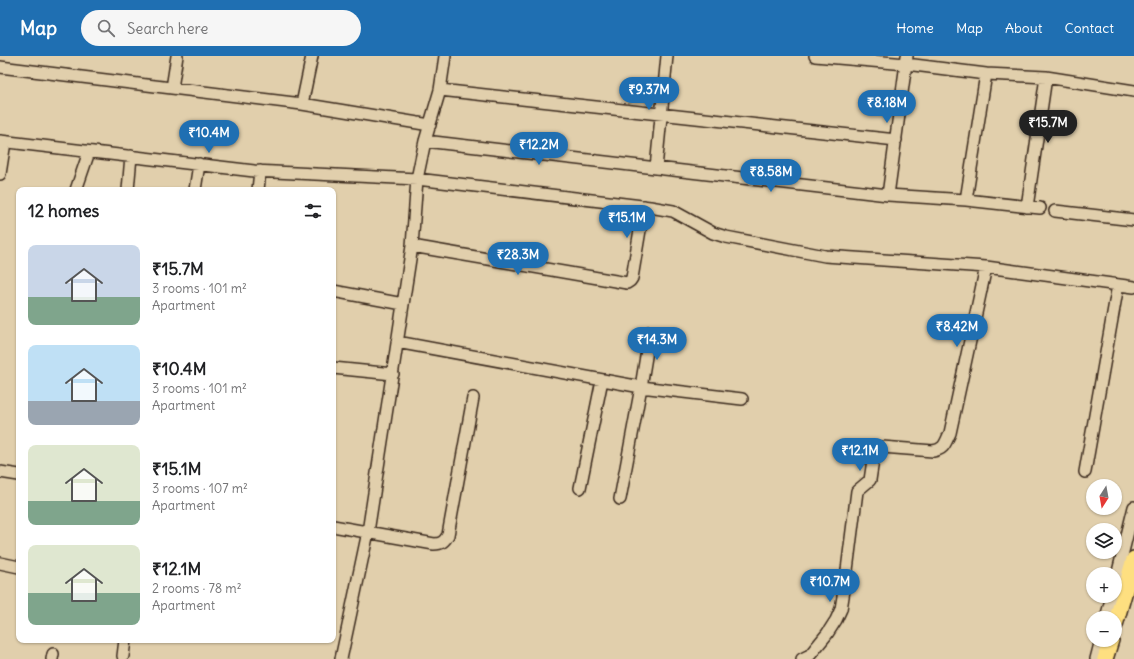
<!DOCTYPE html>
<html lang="en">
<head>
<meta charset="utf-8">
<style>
  body { margin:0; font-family:Delius,sans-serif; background:#f6f6f6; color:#202124; height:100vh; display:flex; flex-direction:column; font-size:15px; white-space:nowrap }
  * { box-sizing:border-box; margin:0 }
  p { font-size:13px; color:#757577 }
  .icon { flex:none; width:22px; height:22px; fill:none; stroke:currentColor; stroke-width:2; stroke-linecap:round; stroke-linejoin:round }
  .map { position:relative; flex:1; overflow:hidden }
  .side { position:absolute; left:16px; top:131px; width:320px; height:456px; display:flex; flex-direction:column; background:#fff; border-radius:8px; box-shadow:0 1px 3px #0004 }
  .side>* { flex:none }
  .needle { width:26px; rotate:191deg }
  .buttons { position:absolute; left:1086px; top:423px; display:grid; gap:8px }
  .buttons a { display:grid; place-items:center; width:36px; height:36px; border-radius:50%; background:#fff; box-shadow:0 1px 3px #0004; font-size:20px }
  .price { position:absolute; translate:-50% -34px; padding:0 9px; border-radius:14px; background:#1f6fb2; color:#fff; font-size:13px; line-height:26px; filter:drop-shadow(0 1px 2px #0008) }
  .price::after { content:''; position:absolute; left:50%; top:24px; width:12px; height:9px; margin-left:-6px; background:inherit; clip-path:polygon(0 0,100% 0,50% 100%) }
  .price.current { background:#222; color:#fff }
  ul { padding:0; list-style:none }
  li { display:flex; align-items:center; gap:12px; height:100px; padding:0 12px }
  li span { display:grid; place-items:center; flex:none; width:112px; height:80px; border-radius:8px; color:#555 }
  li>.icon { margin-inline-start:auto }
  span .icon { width:48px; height:48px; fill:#fffc; stroke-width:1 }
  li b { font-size:17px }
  h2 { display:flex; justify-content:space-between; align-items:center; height:48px; padding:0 12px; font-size:17px }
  header { display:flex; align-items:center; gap:24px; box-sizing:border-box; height:56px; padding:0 20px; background:#1f6fb2; color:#fff }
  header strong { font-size:19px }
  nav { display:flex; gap:22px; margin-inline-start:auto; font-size:14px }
  .search { width:280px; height:36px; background:#f6f6f6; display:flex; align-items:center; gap:10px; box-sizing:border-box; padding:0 14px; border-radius:22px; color:#757577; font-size:15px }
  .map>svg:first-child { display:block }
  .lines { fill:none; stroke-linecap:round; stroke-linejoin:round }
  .minor-casing { stroke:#3b2a1e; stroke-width:14 }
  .highway-casing { stroke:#3b2a1e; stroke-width:18 }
  .minor { stroke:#e1cfac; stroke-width:11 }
  .highway { stroke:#fedf80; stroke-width:15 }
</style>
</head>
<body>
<header>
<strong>Map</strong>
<div class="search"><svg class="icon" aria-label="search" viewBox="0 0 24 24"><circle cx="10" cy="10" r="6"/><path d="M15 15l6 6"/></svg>Search here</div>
<nav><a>Home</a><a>Map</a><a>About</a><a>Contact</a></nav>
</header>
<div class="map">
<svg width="1134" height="603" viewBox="0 0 1134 603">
  <rect width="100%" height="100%" fill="#e1cfac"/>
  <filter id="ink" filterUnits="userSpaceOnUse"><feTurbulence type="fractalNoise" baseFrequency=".025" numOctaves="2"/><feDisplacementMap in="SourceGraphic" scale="8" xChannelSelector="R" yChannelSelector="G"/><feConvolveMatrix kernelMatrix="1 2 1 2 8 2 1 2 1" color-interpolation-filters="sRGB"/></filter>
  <g filter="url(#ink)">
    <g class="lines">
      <defs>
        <path id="minor" d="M815,0L906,8L986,18L1046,21L1134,35
          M0,11L302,48L430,69
          M172,32L177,0
          M440,34L896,84
          M302,48L312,0
          M0,85L254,115L417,123L650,151L673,155L713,177L726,181L825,200L986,211L1134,231
          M425,85L888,139L966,144L1040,152
          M656,112L667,0
          M0,118L5,86
          M76,134L89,96
          M128,134L131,100
          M195,134L199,108
          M258,134L260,115
          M888,139L907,0
          M966,144L986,18
          M1027,151L1046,21
          M1055,155L1134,164
          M412,190L627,227L630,225L632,222L644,150
          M333,235L403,248
          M650,276L641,331L742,343
          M397,286L641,331L620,443
          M333,312L393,318
          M0,416L19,419
          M1085,416L1118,229
          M580,432L602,324
          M333,470L434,488C441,488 444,486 448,479L473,342
          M0,507L19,511
          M1115,528L1134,451
          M1106,562L1112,540
          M123,600L125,584
          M52,603L53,598
          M341,603L368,476L412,190L417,123L425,85L440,34L445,0
          M802,603L810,599L827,578L836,564L841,553L846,522L857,435L870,424L874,398L878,392L882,391L933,395C945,393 945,387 950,377L986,211
          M1096,603L1101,584"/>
        <path id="highway" d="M1115,569L1134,503
          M1105,603L1111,584"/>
      </defs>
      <use href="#minor" class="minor-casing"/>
      <use href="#highway" class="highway-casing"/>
      <use href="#minor" class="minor"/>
      <use href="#highway" class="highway"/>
    </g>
  </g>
</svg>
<div class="buttons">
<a><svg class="needle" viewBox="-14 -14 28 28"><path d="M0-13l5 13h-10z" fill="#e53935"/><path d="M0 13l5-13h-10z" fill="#757577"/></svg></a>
<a><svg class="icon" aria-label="layers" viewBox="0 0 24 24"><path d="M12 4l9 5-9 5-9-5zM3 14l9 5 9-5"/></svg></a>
<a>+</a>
<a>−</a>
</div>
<b class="price" style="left:649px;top:55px">₹9.37M</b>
<b class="price" style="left:887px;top:68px">₹8.18M</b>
<b class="price current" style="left:1048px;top:88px">₹15.7M</b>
<b class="price" style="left:209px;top:98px">₹10.4M</b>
<b class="price" style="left:539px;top:110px">₹12.2M</b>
<b class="price" style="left:771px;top:137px">₹8.58M</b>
<b class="price" style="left:627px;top:183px">₹15.1M</b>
<b class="price" style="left:518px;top:220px">₹28.3M</b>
<b class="price" style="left:957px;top:292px">₹8.42M</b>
<b class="price" style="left:657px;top:305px">₹14.3M</b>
<b class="price" style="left:860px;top:416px">₹12.1M</b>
<b class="price" style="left:830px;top:547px">₹10.7M</b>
<section class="side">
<h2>12 homes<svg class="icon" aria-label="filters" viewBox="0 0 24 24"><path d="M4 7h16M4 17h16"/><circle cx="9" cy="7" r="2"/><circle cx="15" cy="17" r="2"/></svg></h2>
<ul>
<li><span style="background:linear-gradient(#c9d6e8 65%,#7fa58c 0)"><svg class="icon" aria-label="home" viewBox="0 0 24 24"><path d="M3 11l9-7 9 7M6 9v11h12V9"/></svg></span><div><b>₹15.7M</b><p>3 rooms · 101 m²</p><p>Apartment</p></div></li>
<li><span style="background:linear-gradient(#bfe0f5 70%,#9aa5b1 0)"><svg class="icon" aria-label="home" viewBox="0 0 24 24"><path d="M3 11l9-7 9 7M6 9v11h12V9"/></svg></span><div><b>₹10.4M</b><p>3 rooms · 101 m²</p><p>Apartment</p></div></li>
<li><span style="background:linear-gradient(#dfe7d0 70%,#7fa58c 0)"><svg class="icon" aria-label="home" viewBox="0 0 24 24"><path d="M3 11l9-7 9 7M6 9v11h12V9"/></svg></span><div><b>₹15.1M</b><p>3 rooms · 107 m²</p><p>Apartment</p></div></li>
<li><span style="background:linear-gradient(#dfe7d0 60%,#7fa58c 0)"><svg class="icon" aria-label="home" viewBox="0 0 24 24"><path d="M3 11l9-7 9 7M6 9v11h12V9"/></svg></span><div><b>₹12.1M</b><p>2 rooms · 78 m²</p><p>Apartment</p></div></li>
</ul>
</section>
</div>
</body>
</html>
